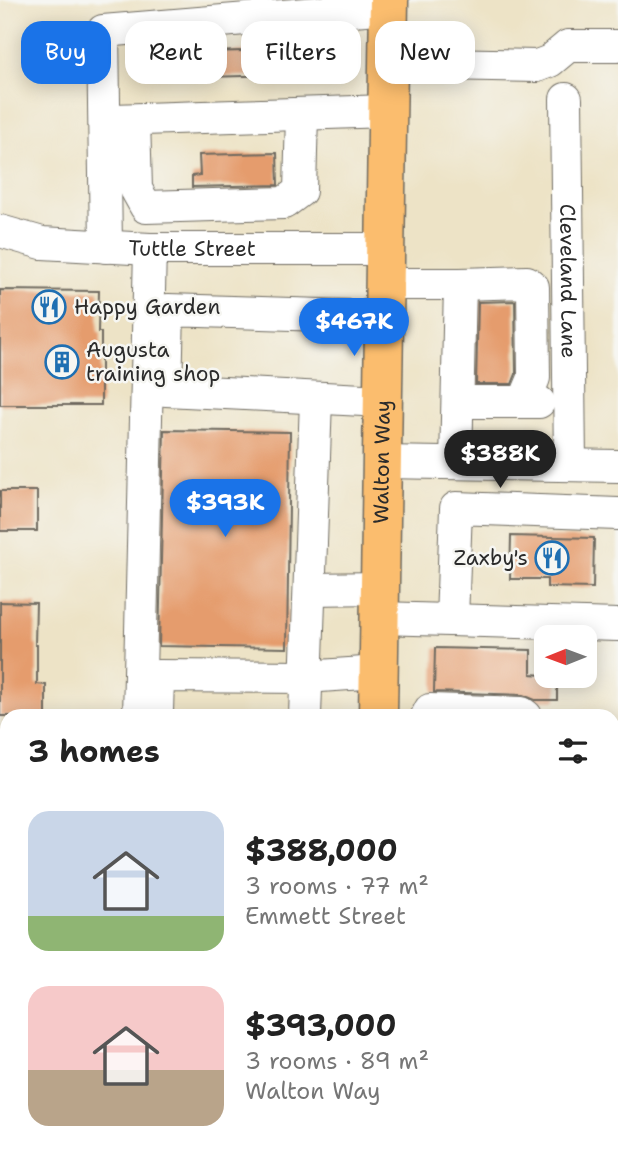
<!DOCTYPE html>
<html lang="en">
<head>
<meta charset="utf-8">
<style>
  body { margin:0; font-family:"Shantell Sans",sans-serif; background:#f2f2f2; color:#222; height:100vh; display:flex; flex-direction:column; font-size:26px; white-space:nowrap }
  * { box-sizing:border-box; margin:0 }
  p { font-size:23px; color:#767676 }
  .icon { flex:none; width:38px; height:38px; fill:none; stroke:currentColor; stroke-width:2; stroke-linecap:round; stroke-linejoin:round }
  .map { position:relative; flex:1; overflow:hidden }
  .sheet { position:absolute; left:0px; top:709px; width:620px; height:450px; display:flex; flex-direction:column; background:#fff; border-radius:21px 21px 0 0; box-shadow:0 4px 18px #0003 }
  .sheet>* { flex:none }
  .guide { position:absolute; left:21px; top:21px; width:578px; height:63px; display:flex; gap:14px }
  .needle { width:46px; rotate:269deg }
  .buttons { position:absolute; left:534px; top:625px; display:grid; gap:14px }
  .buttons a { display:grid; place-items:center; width:63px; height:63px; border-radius:14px; background:#fff; box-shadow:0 4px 18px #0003; font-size:35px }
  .price { position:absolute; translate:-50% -60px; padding:0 16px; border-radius:24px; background:#1a73e8; color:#fff; font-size:23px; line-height:46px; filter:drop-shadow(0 2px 4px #0008) }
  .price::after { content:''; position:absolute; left:50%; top:42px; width:21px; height:16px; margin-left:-10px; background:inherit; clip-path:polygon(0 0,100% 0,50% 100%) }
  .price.selected { background:#222; color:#fff }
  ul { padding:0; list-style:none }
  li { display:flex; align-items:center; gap:21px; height:175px; padding:0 28px }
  li span { display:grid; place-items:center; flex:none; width:196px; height:140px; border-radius:21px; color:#555 }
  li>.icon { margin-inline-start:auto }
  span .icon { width:84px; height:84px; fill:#fffc; stroke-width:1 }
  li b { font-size:30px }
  h2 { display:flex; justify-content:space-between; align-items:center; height:84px; padding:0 28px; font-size:30px }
  .chip { padding:0 24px; border-radius:21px; background:#fff; box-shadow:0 4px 18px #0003; font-size:24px; line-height:63px }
  .chip.selected { background:#1a73e8; color:#fff }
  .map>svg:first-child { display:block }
  .building { fill:#e59c6d }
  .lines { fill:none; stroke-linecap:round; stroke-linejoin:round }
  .minor-casing { stroke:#6f6b61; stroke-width:34 }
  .major-casing { stroke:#6f6b61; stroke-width:41 }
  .minor { stroke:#fff; stroke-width:32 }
  .major { stroke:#fbbd6e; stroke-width:38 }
  .labels { text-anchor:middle; stroke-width:5; stroke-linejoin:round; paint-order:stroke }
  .street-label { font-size:21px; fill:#2b2b2b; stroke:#f6f6f2 }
  .poi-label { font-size:21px; fill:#2b2b2b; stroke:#f6f6f2; text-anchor:start }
</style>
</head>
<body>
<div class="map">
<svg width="618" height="1158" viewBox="0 0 618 1158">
  <rect width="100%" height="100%" fill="#f6f6f2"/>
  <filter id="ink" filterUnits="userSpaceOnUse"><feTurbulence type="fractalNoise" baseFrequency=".0143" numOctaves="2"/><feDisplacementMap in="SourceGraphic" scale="14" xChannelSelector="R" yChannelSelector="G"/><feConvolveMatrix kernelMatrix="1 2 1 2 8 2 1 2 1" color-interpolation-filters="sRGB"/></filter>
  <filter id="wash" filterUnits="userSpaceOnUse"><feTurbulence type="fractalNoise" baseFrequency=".00686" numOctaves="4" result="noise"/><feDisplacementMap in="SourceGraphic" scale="28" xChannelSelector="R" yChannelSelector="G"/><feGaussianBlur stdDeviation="1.57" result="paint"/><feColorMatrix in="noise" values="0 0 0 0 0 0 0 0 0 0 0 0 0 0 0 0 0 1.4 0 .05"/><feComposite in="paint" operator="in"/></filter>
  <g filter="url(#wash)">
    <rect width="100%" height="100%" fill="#ede3c6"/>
    <g id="blocks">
      <path class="building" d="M286,50L287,75L206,77V52Z
        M277,153L278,185L192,187V176L200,175L199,155Z
        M0,290L99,291L98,332H101V405H0Z
        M515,301L516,374L512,384H476L478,302Z
        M164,430L290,432L287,648L159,646Z
        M0,491H37V531H0Z
        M511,536L594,538L593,588L547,587V579H510Z
        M0,602L36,603L35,645H37V684L46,685V716H0Z
        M435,648L531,650V674L557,676V700H535L523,695L434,692Z"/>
    </g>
  </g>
  <g filter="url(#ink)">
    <use href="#blocks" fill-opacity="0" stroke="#6f6b61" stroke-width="2"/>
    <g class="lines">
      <defs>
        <g id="minor">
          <path d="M388,63L537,66L550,61L568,46H618"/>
          <path id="s1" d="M566,99L570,465"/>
          <path d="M113,120L387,111"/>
          <path d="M134,120L136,189L146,207L284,203L300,191L302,114"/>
          <path id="s2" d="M0,231L42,243L150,249H385"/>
          <path d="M106,247L103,31L389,7"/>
          <path d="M385,284H460L456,463"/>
          <path d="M460,284L527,282L533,287L534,378L526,397L519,402"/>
          <path d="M383,401L166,390L168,310L384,317"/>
          <path d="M458,402H539"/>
          <path d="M382,462L618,466"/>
          <path d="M310,589L380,588"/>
          <path d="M380,618L618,625"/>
          <path d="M452,620L456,508L618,514"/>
          <path d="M157,713L158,676L305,677L379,672"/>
          <path d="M139,716L150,249"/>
          <path d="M305,716L316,399"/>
          <path d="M427,716L430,710L522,713L526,716"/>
          <path d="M612,829H618"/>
          <path d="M612,906L616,907V984H612"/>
          <path d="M612,1034H618"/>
          <path d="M10,1152L46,1158"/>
          <path d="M129,1158L130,1152"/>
          <path d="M264,1158L265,1152"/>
        </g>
        <g id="major">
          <path id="s3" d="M378,716L389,0"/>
          <path d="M371,1158L372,1152"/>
        </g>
      </defs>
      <use href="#minor" class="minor-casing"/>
      <use href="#major" class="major-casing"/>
      <use href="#minor" class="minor"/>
      <use href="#major" class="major"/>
    </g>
  </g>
  <defs>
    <symbol id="restaurant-ring" viewBox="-11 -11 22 22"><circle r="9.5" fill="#f6f6f2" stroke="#1f6fb2" stroke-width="1.5"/><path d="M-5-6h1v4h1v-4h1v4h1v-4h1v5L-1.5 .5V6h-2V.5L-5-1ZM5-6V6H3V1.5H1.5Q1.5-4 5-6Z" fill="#1f6fb2"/></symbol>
    <symbol id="building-ring" viewBox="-11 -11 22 22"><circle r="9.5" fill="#f6f6f2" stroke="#1f6fb2" stroke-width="1.5"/><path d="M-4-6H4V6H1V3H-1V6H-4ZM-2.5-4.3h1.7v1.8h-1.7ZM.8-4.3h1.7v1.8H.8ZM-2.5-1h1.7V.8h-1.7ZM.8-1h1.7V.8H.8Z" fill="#1f6fb2"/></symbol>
  </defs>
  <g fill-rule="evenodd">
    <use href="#restaurant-ring" x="30" y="288" width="38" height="38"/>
    <use href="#building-ring" x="43" y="343" width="38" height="38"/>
    <use href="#restaurant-ring" x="533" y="539" width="38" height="38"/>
  </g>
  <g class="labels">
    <g class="street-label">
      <text dy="7" stroke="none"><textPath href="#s2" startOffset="194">Tuttle Street</textPath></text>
      <text dy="7" stroke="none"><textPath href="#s1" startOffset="182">Cleveland Lane</textPath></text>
      <text dy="7" stroke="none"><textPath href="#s3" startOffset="254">Walton Way</textPath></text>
    </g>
    <g class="poi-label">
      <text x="74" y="314">Happy Garden</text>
      <text x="86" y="357">Augusta<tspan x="86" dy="24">training shop</tspan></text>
      <text x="528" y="565" text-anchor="end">Zaxby's</text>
    </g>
  </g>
</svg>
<div class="buttons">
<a><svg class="needle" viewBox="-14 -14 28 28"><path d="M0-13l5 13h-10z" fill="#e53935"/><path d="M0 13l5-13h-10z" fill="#767676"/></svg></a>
</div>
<b class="price" style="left:354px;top:358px">$467K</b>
<b class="price selected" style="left:500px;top:490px">$388K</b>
<b class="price" style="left:225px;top:539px">$393K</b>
<div class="guide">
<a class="chip selected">Buy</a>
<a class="chip">Rent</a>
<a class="chip">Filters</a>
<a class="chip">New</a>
</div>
<section class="sheet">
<h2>3 homes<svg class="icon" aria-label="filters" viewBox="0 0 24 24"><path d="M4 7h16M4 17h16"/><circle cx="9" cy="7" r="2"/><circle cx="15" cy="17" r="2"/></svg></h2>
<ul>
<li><span style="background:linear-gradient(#c9d6e8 75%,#8fb573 0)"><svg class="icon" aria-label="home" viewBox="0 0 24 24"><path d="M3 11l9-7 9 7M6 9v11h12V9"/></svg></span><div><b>$388,000</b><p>3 rooms · 77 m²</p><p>Emmett Street</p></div></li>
<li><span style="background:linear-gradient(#f6c9c9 60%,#b9a48a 0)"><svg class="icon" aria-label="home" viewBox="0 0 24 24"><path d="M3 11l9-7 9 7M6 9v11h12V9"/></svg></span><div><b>$393,000</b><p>3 rooms · 89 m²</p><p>Walton Way</p></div></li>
</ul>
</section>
</div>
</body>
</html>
